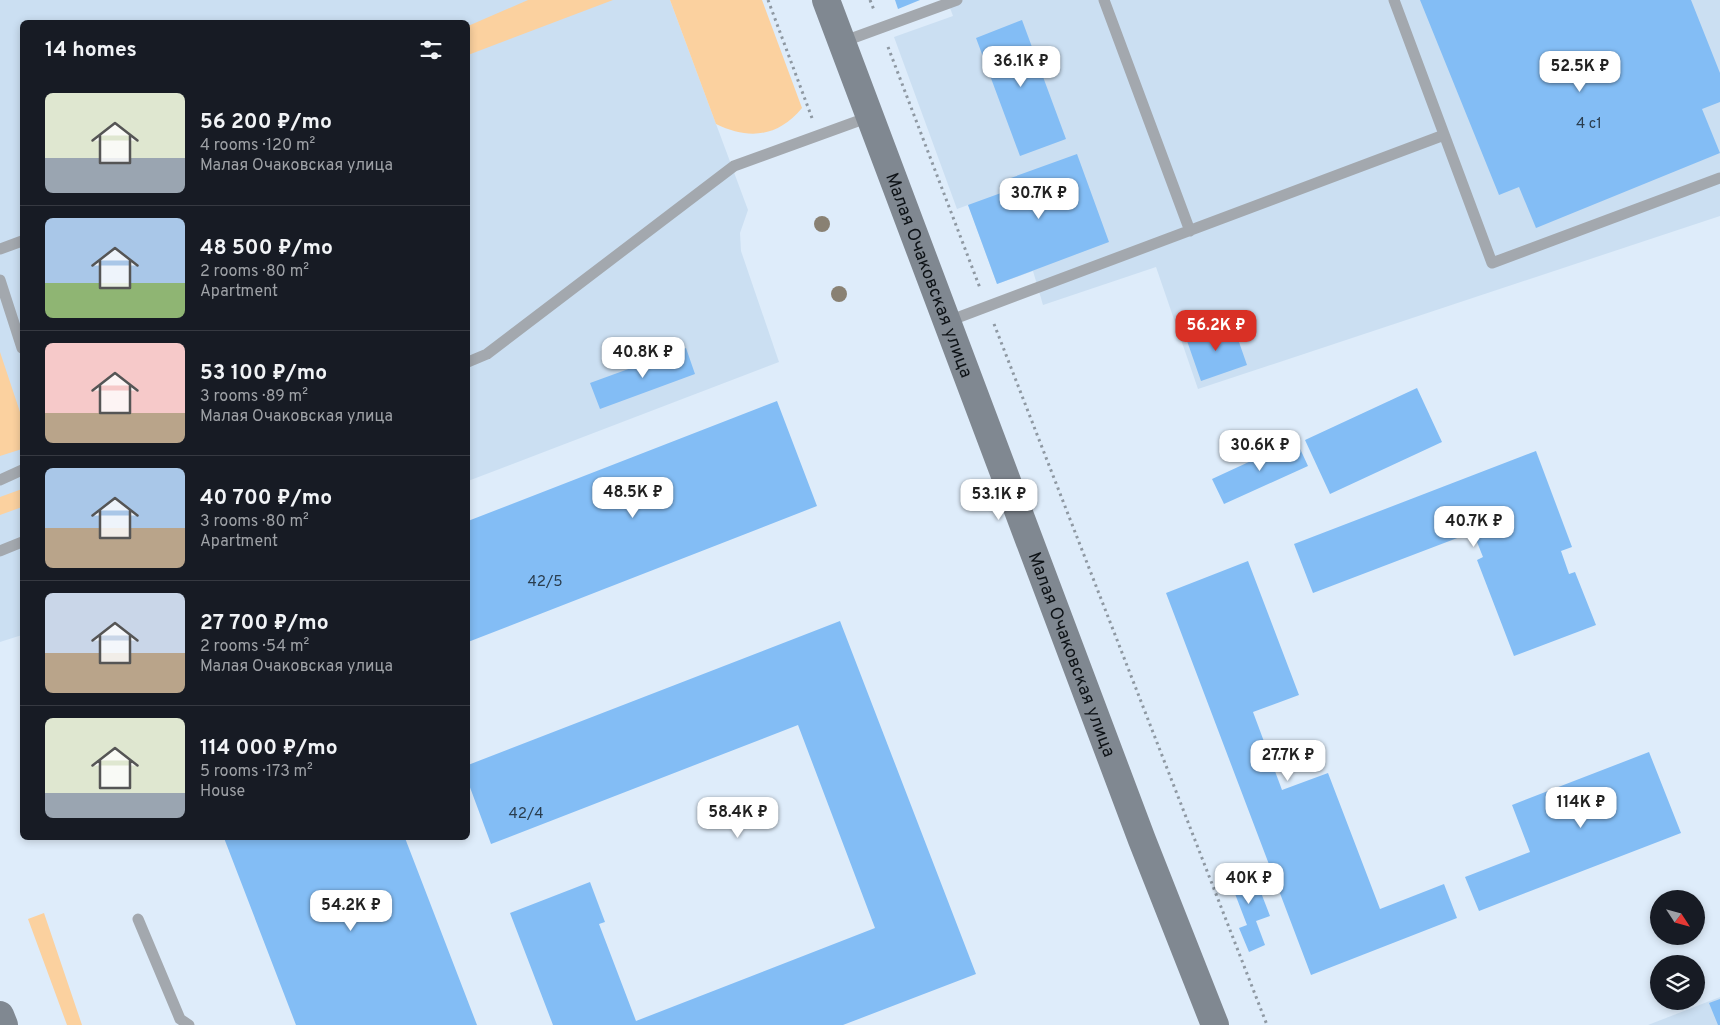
<!DOCTYPE html>
<html lang="en">
<head>
<meta charset="utf-8">
<style>
  body { margin:0; font-family:Overpass,sans-serif; background:#20242c; color:#f1f3f6; height:100vh; display:flex; flex-direction:column; font-size:19px; white-space:nowrap }
  * { box-sizing:border-box; margin:0 }
  p { font-size:16px; color:#9ea1a6 }
  .icon { flex:none; width:28px; height:28px; fill:none; stroke:currentColor; stroke-width:2; stroke-linecap:round; stroke-linejoin:round }
  .map { position:relative; flex:1; overflow:hidden }
  .panel { position:absolute; left:20px; top:20px; width:450px; height:820px; display:flex; flex-direction:column; background:#171b24; border-radius:8px; box-shadow:0 2px 8px #0003 }
  .panel>* { flex:none }
  .needle { width:32px; rotate:126deg }
  .controls { position:absolute; left:1650px; top:890px; display:grid; gap:10px }
  .controls a { display:grid; place-items:center; width:55px; height:55px; border-radius:50%; background:#171b24; box-shadow:0 2px 8px #0003; font-size:25px }
  .price { position:absolute; translate:-50% -42px; padding:0 11px; border-radius:10px; background:#fff; color:#222; font-size:16px; line-height:32px; filter:drop-shadow(0 1px 2px #0008) }
  .price::after { content:''; position:absolute; left:50%; top:30px; width:15px; height:11px; margin-left:-8px; background:inherit; clip-path:polygon(0 0,100% 0,50% 100%) }
  .price.current { background:#d93025; color:#fff }
  ul { padding:0; list-style:none }
  li { display:flex; align-items:center; gap:15px; height:125px; padding:0 25px }
  li+li { border-top:1px solid #363941 }
  li span { display:grid; place-items:center; flex:none; width:140px; height:100px; border-radius:8px; color:#555 }
  li>.icon { margin-inline-start:auto }
  span .icon { width:60px; height:60px; fill:#fffc; stroke-width:1 }
  li b { font-size:21px }
  h2 { display:flex; justify-content:space-between; align-items:center; height:60px; padding:0 25px; font-size:21px }
  .map>svg:first-child { display:block }
  .built { fill:#cbdff2 }
  .green { fill:#fbd19f }
  .building { fill:#83bdf5 }
  .lines { fill:none; stroke-linecap:round; stroke-linejoin:round }
  .path { stroke:#8e98a2; stroke-width:3; stroke-dasharray:2.5 4; stroke-linecap:butt }
  .lane { stroke:#a3a8ae; stroke-width:11 }
  .secondary { stroke:#808891; stroke-width:28 }
  .tree { fill:#898173 }
  .labels { text-anchor:middle; stroke-width:4.5; stroke-linejoin:round; paint-order:stroke }
  .number-label { font-size:15px; fill:#2a3d4e }
  .street-label { font-size:18px; fill:#0d1216; stroke:#deecfa }
</style>
</head>
<body>
<div class="map">
<svg width="1720" height="1025" viewBox="0 0 1720 1025">
  <rect width="100%" height="100%" fill="#deecfa"/>
  <path class="built" d="M0,0H670L748,210L740,233L741,251L779,362L468,481V22H22V635L0,642Z
    M947,0H1720V216L1198,389L1156,267L1043,305L1033,271L997,284L968,205L957,209L894,37L953,16Z
    M1720,997V1025H1648Z"/>
  <path class="green" d="M528,0H613L468,55V26Z
    M670,0H762L802,108C778,137 749,140 716,124Z
    M0,352L22,418V449L0,456Z
    M22,489V507L0,515V497Z
    M44,913L82,1025H67L28,919Z"/>
  <path class="building" d="M895,0H920L898,9Z
    M1420,0H1691L1720,73V102L1702,109L1720,153L1536,228L1519,187L1499,195Z
    M1022,20L1066,139L1020,156L976,38Z
    M1077,154L1109,242L997,284L968,205L1012,189L1008,179Z
    M1232,322L1247,365L1201,381L1186,338Z
    M686,348L695,374L600,409L590,383Z
    M1417,388L1442,442L1330,494L1305,440Z
    M777,401L817,506L468,642V521Z
    M1296,440L1308,466L1224,504L1212,479Z
    M1536,451L1572,547L1561,551L1569,574L1575,572L1596,625L1514,656L1477,560L1483,557L1473,532L1313,593L1294,544Z
    M1248,561L1299,695L1253,712L1282,790L1328,773L1380,909L1444,884L1457,918L1311,975L1166,593Z
    M840,621L976,974L843,1025H553L510,913L590,882L605,922L599,924L636,1021L875,928L798,725L491,844L468,782V765Z
    M1649,752L1681,833L1479,911L1465,877L1530,852L1512,805Z
    M224,838H405L477,1025H296Z
    M1250,864L1270,916L1256,921L1265,945L1249,952L1239,928L1247,925L1227,873Z
    M1720,999V1025H1718L1709,1003Z"/>
  <g class="lines">
    <path class="path" d="M768,0L812,118
      M870,0L874,10
      M888,47L980,288
      M994,324L1267,1025"/>
    <path class="lane" d="M1104,0L1190,231
      M1394,0L1492,263L1720,178
      M842,42L957,0
      M0,249L22,241
      M0,280L22,348
      M946,322L1444,135
      M468,362L487,354L734,166L869,117
      M0,480L22,470
      M0,551L22,542
      M138,919L180,1019L189,1025"/>
    <g class="secondary">
      <path id="s1" d="M826,0L1142,840L1215,1025"/>
      <path d="M0,1015L4,1025"/>
    </g>
  </g>
  <g class="tree">
    <circle cx="822" cy="224" r="8"/>
    <circle cx="839" cy="294" r="8"/>
  </g>
  <g class="labels">
    <g class="number-label">
      <text x="1589" y="128">4 с1</text>
      <text x="545" y="586">42/5</text>
      <text x="526" y="818">42/4</text>
    </g>
    <g class="street-label">
      <text dy="6" stroke="none"><textPath href="#s1" startOffset="294">Малая Очаковская улица</textPath></text>
      <text dy="6" stroke="none"><textPath href="#s1" startOffset="699">Малая Очаковская улица</textPath></text>
    </g>
  </g>
</svg>
<div class="controls">
<a><svg class="needle" viewBox="-14 -14 28 28"><path d="M0-13l5 13h-10z" fill="#e53935"/><path d="M0 13l5-13h-10z" fill="#9ea1a6"/></svg></a>
<a><svg class="icon" aria-label="layers" viewBox="0 0 24 24"><path d="M12 4l9 5-9 5-9-5zM3 14l9 5 9-5"/></svg></a>
</div>
<b class="price" style="left:1021px;top:88px">36.1K ₽</b>
<b class="price" style="left:1580px;top:93px">52.5K ₽</b>
<b class="price" style="left:1039px;top:220px">30.7K ₽</b>
<b class="price current" style="left:1216px;top:352px">56.2K ₽</b>
<b class="price" style="left:643px;top:379px">40.8K ₽</b>
<b class="price" style="left:1260px;top:472px">30.6K ₽</b>
<b class="price" style="left:633px;top:519px">48.5K ₽</b>
<b class="price" style="left:999px;top:521px">53.1K ₽</b>
<b class="price" style="left:1474px;top:548px">40.7K ₽</b>
<b class="price" style="left:1288px;top:782px">27.7K ₽</b>
<b class="price" style="left:1581px;top:829px">114K ₽</b>
<b class="price" style="left:738px;top:839px">58.4K ₽</b>
<b class="price" style="left:1249px;top:905px">40K ₽</b>
<b class="price" style="left:351px;top:932px">54.2K ₽</b>
<section class="panel">
<h2>14 homes<svg class="icon" aria-label="filters" viewBox="0 0 24 24"><path d="M4 7h16M4 17h16"/><circle cx="9" cy="7" r="2"/><circle cx="15" cy="17" r="2"/></svg></h2>
<ul>
<li><span style="background:linear-gradient(#dfe7d0 65%,#9aa5b1 0)"><svg class="icon" aria-label="home" viewBox="0 0 24 24"><path d="M3 11l9-7 9 7M6 9v11h12V9"/></svg></span><div><b>56 200 ₽/mo</b><p>4 rooms · 120 m²</p><p>Малая Очаковская улица</p></div></li>
<li><span style="background:linear-gradient(#a9c7e8 65%,#8fb573 0)"><svg class="icon" aria-label="home" viewBox="0 0 24 24"><path d="M3 11l9-7 9 7M6 9v11h12V9"/></svg></span><div><b>48 500 ₽/mo</b><p>2 rooms · 80 m²</p><p>Apartment</p></div></li>
<li><span style="background:linear-gradient(#f6c9c9 70%,#b9a48a 0)"><svg class="icon" aria-label="home" viewBox="0 0 24 24"><path d="M3 11l9-7 9 7M6 9v11h12V9"/></svg></span><div><b>53 100 ₽/mo</b><p>3 rooms · 89 m²</p><p>Малая Очаковская улица</p></div></li>
<li><span style="background:linear-gradient(#a9c7e8 60%,#b9a48a 0)"><svg class="icon" aria-label="home" viewBox="0 0 24 24"><path d="M3 11l9-7 9 7M6 9v11h12V9"/></svg></span><div><b>40 700 ₽/mo</b><p>3 rooms · 80 m²</p><p>Apartment</p></div></li>
<li><span style="background:linear-gradient(#c9d6e8 60%,#b9a48a 0)"><svg class="icon" aria-label="home" viewBox="0 0 24 24"><path d="M3 11l9-7 9 7M6 9v11h12V9"/></svg></span><div><b>27 700 ₽/mo</b><p>2 rooms · 54 m²</p><p>Малая Очаковская улица</p></div></li>
<li><span style="background:linear-gradient(#dfe7d0 75%,#9aa5b1 0)"><svg class="icon" aria-label="home" viewBox="0 0 24 24"><path d="M3 11l9-7 9 7M6 9v11h12V9"/></svg></span><div><b>114 000 ₽/mo</b><p>5 rooms · 173 m²</p><p>House</p></div></li>
</ul>
</section>
</div>
</body>
</html>
